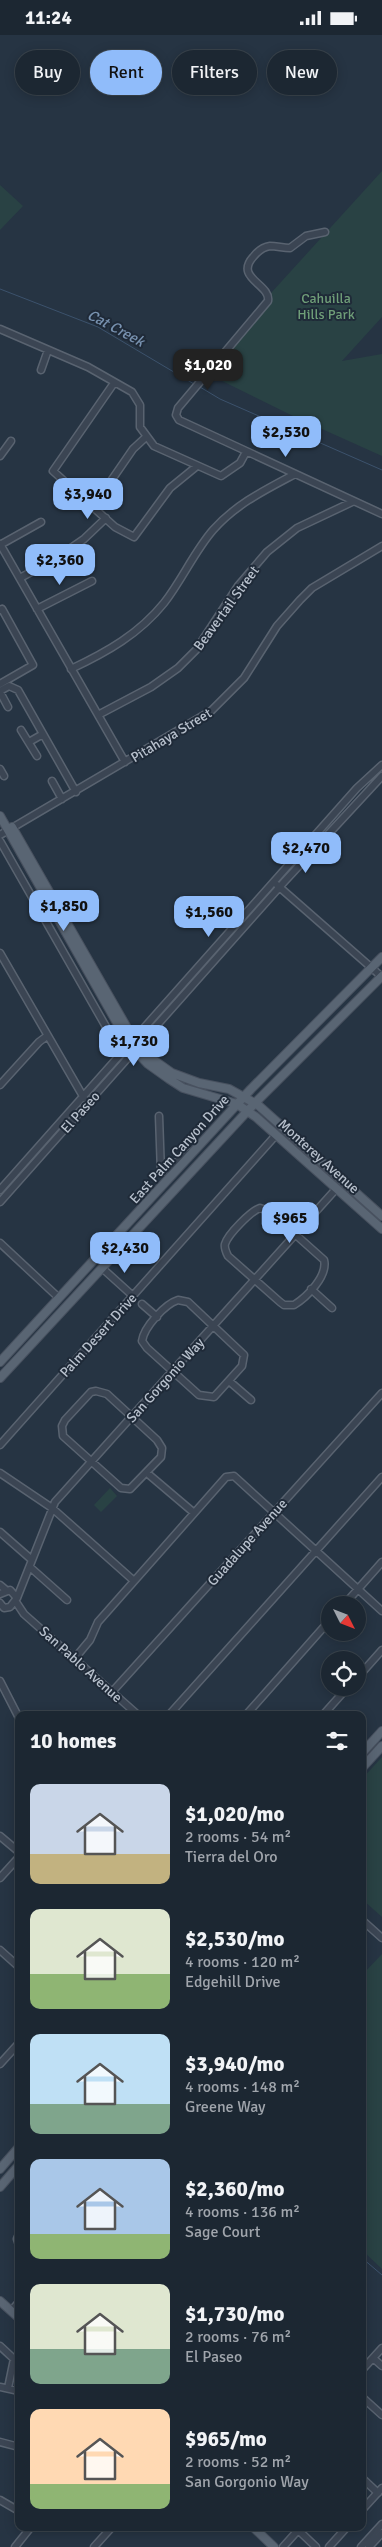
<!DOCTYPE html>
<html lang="en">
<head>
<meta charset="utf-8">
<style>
  body { margin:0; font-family:Signika,sans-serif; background:#252f3a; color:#f1f3f6; height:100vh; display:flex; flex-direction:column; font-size:19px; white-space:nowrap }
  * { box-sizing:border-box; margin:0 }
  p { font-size:16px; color:#a0a5ac }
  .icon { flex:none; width:28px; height:28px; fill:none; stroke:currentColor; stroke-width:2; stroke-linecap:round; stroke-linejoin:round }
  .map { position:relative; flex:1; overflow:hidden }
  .side { position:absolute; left:15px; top:1676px; width:351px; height:820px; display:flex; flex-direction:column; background:#1c2732; border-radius:10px; box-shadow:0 2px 12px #0003,0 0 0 1px #3a444d }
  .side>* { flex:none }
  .banner { position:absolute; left:15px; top:15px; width:352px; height:45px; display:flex; gap:10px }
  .needle { width:32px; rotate:132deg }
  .tools { position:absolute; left:321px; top:1561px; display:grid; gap:10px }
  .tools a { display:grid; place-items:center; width:45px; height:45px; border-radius:50%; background:#1c2732; box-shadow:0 2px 12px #0003,0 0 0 1px #3a444d; font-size:25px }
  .price { position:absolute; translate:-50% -42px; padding:0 11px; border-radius:10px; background:#90bcfa; color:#111; font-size:16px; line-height:32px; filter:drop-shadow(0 1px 2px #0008) }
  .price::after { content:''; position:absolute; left:50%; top:30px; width:15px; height:11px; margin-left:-8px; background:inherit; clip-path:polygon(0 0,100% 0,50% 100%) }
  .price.selected { background:#222; color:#fff }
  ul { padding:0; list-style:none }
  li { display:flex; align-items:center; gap:15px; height:125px; padding:0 15px }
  li span { display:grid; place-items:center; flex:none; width:140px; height:100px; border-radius:10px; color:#555 }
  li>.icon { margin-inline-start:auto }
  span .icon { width:60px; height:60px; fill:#fffc; stroke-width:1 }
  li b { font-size:21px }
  h2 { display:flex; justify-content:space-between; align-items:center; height:60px; padding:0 15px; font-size:21px }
  .pill { padding:0 18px; border-radius:22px; background:#1c2732; box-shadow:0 2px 12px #0003,0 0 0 1px #3a444d; font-size:18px; line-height:45px }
  .pill.selected { background:#90bcfa; color:#111 }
  .status { display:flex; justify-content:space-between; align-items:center; height:35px; padding:0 25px; background:#1c2732; direction:ltr }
  .status svg { height:14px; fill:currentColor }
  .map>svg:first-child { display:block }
  .green { fill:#294244 }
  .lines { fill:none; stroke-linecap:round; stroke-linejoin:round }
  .stream { stroke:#3c526c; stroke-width:1 }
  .minor-casing { stroke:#596370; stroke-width:9 }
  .major-casing { stroke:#48515f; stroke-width:10 }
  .minor { stroke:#3b4553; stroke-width:6 }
  .major { stroke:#596573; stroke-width:8 }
  .labels { text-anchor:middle; stroke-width:4; stroke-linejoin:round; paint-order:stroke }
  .park-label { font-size:14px; fill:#6f9e78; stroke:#1f2a38 }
  .street-label { font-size:14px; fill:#b8c1cd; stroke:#1f2a38 }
  .water-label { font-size:15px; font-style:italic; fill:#7892b0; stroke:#1f2a38 }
</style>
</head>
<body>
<div class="status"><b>11:24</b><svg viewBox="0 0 49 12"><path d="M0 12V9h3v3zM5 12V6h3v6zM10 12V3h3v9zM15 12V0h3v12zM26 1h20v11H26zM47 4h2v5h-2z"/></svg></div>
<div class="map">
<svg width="382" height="2512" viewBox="0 0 382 2512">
  <rect width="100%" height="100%" fill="#263443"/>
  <path class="green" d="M382,136V282L342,326L382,319V421L293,381L210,340L271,268V258Z
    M0,150L23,171L0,195Z
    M110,1453L117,1461L101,1477L94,1470Z
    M382,1722V1882L363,1865L362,1751L365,1749L362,1744Z
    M382,1919V2234L363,2216L362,1940Z"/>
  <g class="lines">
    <path class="stream" d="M0,254L98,292L194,349
      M200,352L220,364L382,435
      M362,2223L382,2240"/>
    <defs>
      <path id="minor" d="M325,197L306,201L290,213C283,213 277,211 270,211C263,212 258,216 254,221C233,243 271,249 268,266L178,373L176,380L179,385L382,479
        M0,294L88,332L132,357L140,370V392L154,411L221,441L240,428L246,417
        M41,335L48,315
        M114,348L53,436L115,492L134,502L170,453L197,431
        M0,421L11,406
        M93,472L133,414L146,402
        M85,503L106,483
        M0,509L125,727
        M0,510L41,487
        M20,543L55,524L84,504
        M37,574L92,546
        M0,575L2,574L33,630L0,649
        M71,634C107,617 139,599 164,568C182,545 194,517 213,495C236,469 265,455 295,439
        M0,656L9,651L18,655L76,757
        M0,657L8,672
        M98,680L151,652L178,633L196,615L238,551L267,517L297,493L352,467
        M21,695L37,721
        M29,707L43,699
        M0,734L4,741
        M52,746L62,764
        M0,800L211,676L244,643L277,591L300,565L312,553L382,511
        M0,806L109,997
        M277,850L381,941
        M0,918L84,1063
        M0,1050L39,1007L47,1001
        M159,1081L161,1138C174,1132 181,1120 194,1116
        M0,1155L357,753L382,730
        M0,1167L284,847L382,741
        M260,1173L269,1176L324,1225C328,1241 307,1262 294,1270H284L280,1267L228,1221C226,1217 224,1213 225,1209C228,1199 251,1176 260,1173Z
        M0,1208L59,1263
        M102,1233L133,1261
        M311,1254L332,1273
        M178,1265L188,1267L244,1320L242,1331L214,1362L199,1360L147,1313L142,1306C144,1292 165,1269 178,1265Z
        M142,1269L157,1282
        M229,1346L251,1365
        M96,1356L107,1359L157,1405L162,1413L161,1422L130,1454L121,1453L63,1401L62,1391L65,1385L91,1357Z
        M0,1410L276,1100
        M0,1438L52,1473L133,1545
        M147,1438L193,1477
        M0,1497L32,1525
        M31,1533L67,1565
        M0,1550L6,1555
        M0,1559L10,1555L17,1563L10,1572L4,1573L0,1568
        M17,1563L55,1467L336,1154
        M16,1567L24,1579L138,1680
        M344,1570L382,1527
        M75,1623L90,1605L98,1587L226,1442L234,1441L382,1576
        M358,1642L382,1615
        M0,1646L19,1683
        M112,1657L382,1358
        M169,1680L382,1442
        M246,1680L330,1585
        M323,1680L348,1652
        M0,1801L19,1817
        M0,1843L19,1822
        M362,1885L382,1903
        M0,1915L19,1932
        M0,2029L19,2008
        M19,2199L17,2204L19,2210
        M11,2276L19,2267
        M0,2311L14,2324L8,2353
        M373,2323L382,2331
        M362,2335L382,2313
        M0,2352L19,2356
        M362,2362L382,2380
        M0,2407L19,2412
        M362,2443L378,2458
        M0,2465L19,2476
        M362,2475L382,2453
        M295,2492L316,2512
        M15,2512L31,2492
        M94,2512L112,2492
        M283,2512L300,2493
        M329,2512L347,2492
        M361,2512L382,2489
        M369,2512L382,2498"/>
      <path id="major" d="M0,781L129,1009L148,1029L169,1044L183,1053L237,1069L256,1082L382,1194
        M12,792L130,998L148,1021L172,1038L199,1048L229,1054L258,1070L382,1181
        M0,1327L251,1054L382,922
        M0,1343L255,1068L382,941
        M362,1718L382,1696
        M362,1733L382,1711
        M0,2134L19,2112
        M0,2152L19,2130
        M0,2266L19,2283
        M253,2492L274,2512"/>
    </defs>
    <use href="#minor" class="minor-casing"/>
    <use href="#major" class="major-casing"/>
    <use href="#minor" class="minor"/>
    <use href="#major" class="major"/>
  </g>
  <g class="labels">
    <g class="park-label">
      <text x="326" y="268">Cahuilla<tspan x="326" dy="16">Hills Park</tspan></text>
    </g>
    <g class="street-label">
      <text transform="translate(226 573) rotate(-54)" y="5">Beavertail Street</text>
      <text transform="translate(171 700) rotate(-31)" y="5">Pitahaya Street</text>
      <text transform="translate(80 1077) rotate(-48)" y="5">El Paseo</text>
      <text transform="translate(179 1114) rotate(-48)" y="5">East Palm Canyon Drive</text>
      <text transform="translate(319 1121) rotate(42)" y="5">Monterey Avenue</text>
      <text transform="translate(98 1300) rotate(-48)" y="5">Palm Desert Drive</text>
      <text transform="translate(165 1345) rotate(-48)" y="5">San Gorgonio Way</text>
      <text transform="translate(247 1507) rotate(-48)" y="5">Guadalupe Avenue</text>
      <text transform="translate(81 1629) rotate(42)" y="5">San Pablo Avenue</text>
    </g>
    <g class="water-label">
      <text transform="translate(116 293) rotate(28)" y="5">Cat Creek</text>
    </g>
  </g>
</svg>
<div class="tools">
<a><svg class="needle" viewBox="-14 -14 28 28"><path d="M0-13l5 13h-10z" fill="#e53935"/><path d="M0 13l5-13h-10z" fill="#a0a5ac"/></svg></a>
<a><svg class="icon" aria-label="locate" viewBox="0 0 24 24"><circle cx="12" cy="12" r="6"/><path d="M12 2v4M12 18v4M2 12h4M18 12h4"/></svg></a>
</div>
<b class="price selected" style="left:208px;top:356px">$1,020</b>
<b class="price" style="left:286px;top:423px">$2,530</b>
<b class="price" style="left:88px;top:485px">$3,940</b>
<b class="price" style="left:60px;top:551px">$2,360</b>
<b class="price" style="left:306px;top:839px">$2,470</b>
<b class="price" style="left:64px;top:897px">$1,850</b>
<b class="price" style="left:209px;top:903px">$1,560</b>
<b class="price" style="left:134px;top:1032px">$1,730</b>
<b class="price" style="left:290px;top:1209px">$965</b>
<b class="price" style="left:125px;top:1239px">$2,430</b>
<div class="banner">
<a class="pill">Buy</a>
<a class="pill selected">Rent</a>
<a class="pill">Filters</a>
<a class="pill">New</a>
</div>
<section class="side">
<h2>10 homes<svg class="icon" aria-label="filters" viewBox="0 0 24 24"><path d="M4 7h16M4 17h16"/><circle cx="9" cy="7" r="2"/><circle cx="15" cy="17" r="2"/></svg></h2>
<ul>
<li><span style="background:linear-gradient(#c9d6e8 70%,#c2b280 0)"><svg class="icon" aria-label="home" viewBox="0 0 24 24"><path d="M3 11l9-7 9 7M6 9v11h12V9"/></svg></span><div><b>$1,020/mo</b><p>2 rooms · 54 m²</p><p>Tierra del Oro</p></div></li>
<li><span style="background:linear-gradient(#dfe7d0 65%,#8fb573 0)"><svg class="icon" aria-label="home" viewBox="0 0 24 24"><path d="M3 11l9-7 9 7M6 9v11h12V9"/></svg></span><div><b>$2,530/mo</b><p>4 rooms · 120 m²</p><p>Edgehill Drive</p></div></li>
<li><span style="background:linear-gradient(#bfe0f5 70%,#7fa58c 0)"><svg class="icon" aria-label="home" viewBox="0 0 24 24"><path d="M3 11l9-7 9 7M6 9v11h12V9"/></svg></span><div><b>$3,940/mo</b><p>4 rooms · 148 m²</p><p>Greene Way</p></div></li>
<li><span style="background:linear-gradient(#a9c7e8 75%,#8fb573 0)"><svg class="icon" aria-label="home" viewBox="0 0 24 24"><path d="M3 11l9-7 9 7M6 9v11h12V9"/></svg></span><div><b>$2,360/mo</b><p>4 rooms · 136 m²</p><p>Sage Court</p></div></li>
<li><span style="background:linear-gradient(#dfe7d0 65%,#7fa58c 0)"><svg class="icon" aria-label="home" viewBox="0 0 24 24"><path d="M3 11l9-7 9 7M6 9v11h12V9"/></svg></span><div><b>$1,730/mo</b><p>2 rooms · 76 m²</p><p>El Paseo</p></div></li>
<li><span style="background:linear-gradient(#ffd9b3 75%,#8fb573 0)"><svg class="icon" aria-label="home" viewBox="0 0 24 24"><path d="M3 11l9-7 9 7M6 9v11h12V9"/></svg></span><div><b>$965/mo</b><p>2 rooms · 52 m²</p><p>San Gorgonio Way</p></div></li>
</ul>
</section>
</div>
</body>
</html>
